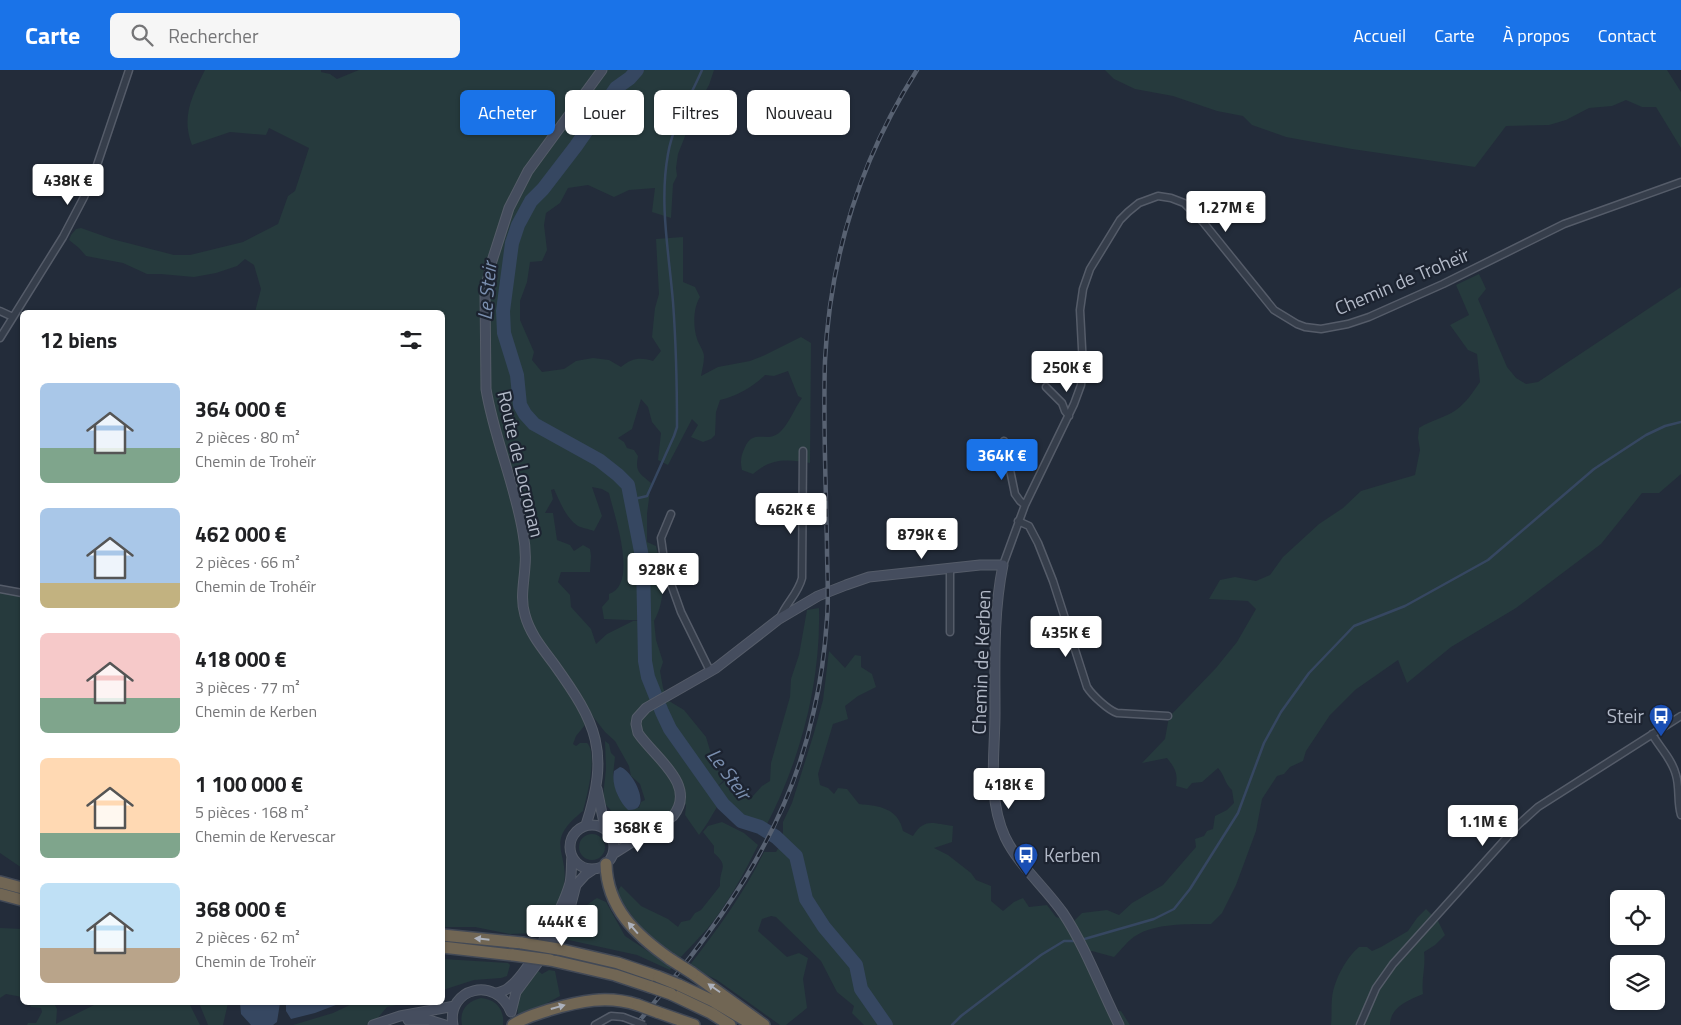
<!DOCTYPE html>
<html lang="fr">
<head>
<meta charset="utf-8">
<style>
  body { margin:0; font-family:"Titillium Web",sans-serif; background:#f6f6f6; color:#202124; height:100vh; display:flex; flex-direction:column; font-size:19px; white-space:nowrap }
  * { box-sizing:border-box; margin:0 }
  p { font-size:16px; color:#757577 }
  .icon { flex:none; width:28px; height:28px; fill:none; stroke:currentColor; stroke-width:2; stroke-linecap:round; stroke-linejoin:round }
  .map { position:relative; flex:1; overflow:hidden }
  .side { position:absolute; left:20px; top:240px; width:425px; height:695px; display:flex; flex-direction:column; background:#fff; border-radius:8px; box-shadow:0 1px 4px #0004 }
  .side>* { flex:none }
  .guide { position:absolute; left:460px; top:20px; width:475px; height:45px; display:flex; gap:10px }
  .buttons { position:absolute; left:1610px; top:820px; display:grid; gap:10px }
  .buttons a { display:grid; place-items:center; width:55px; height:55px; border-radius:8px; background:#fff; box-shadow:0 1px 4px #0004; font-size:25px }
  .price { position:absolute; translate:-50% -42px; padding:0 11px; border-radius:5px; background:#fff; color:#222; font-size:16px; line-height:32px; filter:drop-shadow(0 1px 2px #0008) }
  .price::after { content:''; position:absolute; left:50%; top:30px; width:15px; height:11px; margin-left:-8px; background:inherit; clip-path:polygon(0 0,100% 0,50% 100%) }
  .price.selected { background:#1a73e8; color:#fff }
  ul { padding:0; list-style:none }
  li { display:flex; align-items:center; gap:15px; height:125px; padding:0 20px }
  li span { display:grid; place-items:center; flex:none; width:140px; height:100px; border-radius:8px; color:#555 }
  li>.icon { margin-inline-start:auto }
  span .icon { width:60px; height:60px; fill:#fffc; stroke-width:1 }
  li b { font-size:21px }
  h2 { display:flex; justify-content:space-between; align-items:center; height:60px; padding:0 20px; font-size:21px }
  .tag { padding:0 18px; border-radius:8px; background:#fff; box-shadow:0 1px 4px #0004; font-size:18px; line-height:45px }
  .tag.selected { background:#1a73e8; color:#fff }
  header { display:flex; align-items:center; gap:30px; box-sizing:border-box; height:70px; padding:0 25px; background:#1a73e8; color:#fff }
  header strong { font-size:24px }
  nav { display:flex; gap:28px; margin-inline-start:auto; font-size:18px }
  .search { width:350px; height:45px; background:#f6f6f6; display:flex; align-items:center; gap:12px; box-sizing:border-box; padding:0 18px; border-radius:8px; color:#757577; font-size:19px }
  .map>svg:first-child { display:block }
  .green { fill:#263a3d }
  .water { fill:#364761 }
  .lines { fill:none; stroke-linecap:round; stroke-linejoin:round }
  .stream { stroke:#364761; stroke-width:2.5 }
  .river { stroke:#364761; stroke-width:14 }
  .street-casing { stroke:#555c69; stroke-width:9 }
  .secondary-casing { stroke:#555c69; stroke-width:11 }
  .highway-casing { stroke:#424956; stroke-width:14 }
  .street { stroke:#363e4b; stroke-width:6 }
  .secondary { stroke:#454d5e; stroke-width:9 }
  .highway { stroke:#716654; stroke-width:11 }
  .rail-casing { stroke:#586272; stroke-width:4.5 }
  .rail { stroke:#1c2330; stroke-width:2.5; stroke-dasharray:8; stroke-linecap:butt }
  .street-bridge-casing { stroke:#555c69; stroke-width:9; stroke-linecap:butt }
  .highway-bridge-casing { stroke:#424956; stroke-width:14; stroke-linecap:butt }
  .street-bridge { stroke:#363e4b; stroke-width:6 }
  .highway-bridge { stroke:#716654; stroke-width:11 }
  .oneway { fill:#acb1bc }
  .labels { text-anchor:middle; stroke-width:4.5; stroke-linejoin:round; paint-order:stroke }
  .street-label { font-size:19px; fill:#b2b9c7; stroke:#1c2330 }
  .poi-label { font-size:19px; fill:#b2b9c7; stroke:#1c2330; text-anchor:end }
  .water-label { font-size:20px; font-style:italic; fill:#7a8eae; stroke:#1c2330 }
</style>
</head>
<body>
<header>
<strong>Carte</strong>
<div class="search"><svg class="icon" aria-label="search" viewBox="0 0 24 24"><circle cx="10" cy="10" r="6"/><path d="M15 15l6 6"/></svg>Rechercher</div>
<nav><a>Accueil</a><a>Carte</a><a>À propos</a><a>Contact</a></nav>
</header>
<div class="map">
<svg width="1681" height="955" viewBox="0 0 1681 955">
  <rect width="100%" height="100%" fill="#232c3a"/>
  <path class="green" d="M205,0H321V2L330,4L337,9L359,0H714L709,15L697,36L678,84L676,98L677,106L673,114L671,148L652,142L655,118L629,120L614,127L588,115L568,118L560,133L546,143L544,155L547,180L542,191L530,192L527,212L520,231V250L534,282L532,290L542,302L564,299L576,291L593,288L609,290L621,297C632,288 640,287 653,291L661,281L652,267L655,238L659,224L656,169L683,167V212L695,217L700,227C693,238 693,256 697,269C699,275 704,281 704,287C704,293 702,300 701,306L718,297L750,291L765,285L801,267L811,273L810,393C787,389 771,388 753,404L742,400C740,390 741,386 745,377C754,357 768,375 781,361C790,352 794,339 802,328L798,326L788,301L774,306L765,305C751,318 739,325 720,330L716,342L715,365L711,369L703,372L691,367L698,355L692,349L668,395L658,390L661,363L652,352L648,337L641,329L632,359L618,368L624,372L627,378L634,380L638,386C635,402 639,403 651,413L647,444V472L656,476C662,501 668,526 654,551L604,549L602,537L609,529V524C639,514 614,445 609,423L602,419L592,417L602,446L594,461C589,459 582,458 578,456C566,448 560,432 554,419L551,420L553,429L545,443H553L557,470L570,475L574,481L583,475L590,479L591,486L590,502H561L558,512L570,525L571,537L591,559L596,574L607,564L633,551H654L656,570L663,592L660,601L663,618L669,631L684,640L706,667L714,694L724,710L715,719L725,711L752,727L762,716L770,711L771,693L790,627L791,609L799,585L807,540L819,538C821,613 800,692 765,758L743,745L715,719L710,725L717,737C711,747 706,756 699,765L685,745L686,735L682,734L677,724L674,742L662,750L636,758L627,754L616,746L606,735L603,727L606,699L605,671L609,674L611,683L615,687L613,705L618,726L639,738L641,732L645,730L640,714L631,706L629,696L615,671L605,662L581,631H578L585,655L576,666L573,674L576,676L580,673H587C598,683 587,727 583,741C541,774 572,782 563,820C558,837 547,850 537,863L510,864L475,857H443L442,242H255L261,219L254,195L245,189L237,196L216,203L194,207L161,204H147L123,193L86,186L79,178L69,170L71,165L76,159L81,158L112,169L174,185H190L243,172L278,154L288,126L295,121L309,78L269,58L266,65L230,62L192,75C181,47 192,26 205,0Z
    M1105,0H1667L1681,22V78L1656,37H1642L1626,30L1612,36L1589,38L1566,50L1549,55L1506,56L1475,97L1352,79L1286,67L1252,55L1243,46L1217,41L1173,26L1135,19L1114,9Z
    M1479,204L1486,219L1478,229L1507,297L1516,308L1526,314L1538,312L1681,217V404L1659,423H1642L1601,474L1516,538L1451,577L1407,613L1398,590L1355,620L1330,645L1306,681L1303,691L1290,697L1284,704L1277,706L1262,729L1256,761L1236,815L1222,843L1211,854C1190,854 1156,853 1137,865C1129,869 1121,880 1114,887L1092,881L1081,884L1108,942L1121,941L1130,955H864L852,943L854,936L837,922L821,891L776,847L771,846L762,849L758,861L787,887L799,883L808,888L803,909L807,938L786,955H780L717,910L689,896C718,859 744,823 764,782H776L783,770V752L792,733L814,663L823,630L829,581L845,598L855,585L861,586V597L872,604L876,617L858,626L845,636L848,649L833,654L818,704L820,715L828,718L834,724L838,718L847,719L859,734C880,736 898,738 903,761L913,766C925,747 933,754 953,756L952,772L934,778L948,785L971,803L976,810L991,816V831L1003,841L1014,832L1023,828L1029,837L1047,835L1056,847L1073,852L1082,843L1107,840L1119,845L1132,833L1163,815L1196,777L1195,769L1204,766L1207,761L1213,759L1215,746L1227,740L1234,733L1232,720C1224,713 1225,705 1218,698L1202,712L1192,713L1187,719L1176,716C1178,703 1175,698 1167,688L1142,693L1165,669L1169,647L1216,598L1237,572L1256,539L1248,531L1209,529L1220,510L1235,507L1256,511L1270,505L1283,487L1319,454L1343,438L1361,421L1415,405L1420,380L1418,368L1419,358C1431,350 1445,348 1456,340C1466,333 1473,322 1480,312L1477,284L1468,280L1450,255L1469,245L1456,215Z
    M0,520L22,527V798L0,783Z
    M722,752L744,763L758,775C744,804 728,833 708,858C699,868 690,877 681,887C652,877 631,847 617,822L621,816L641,836L668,849L678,857L681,852L690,850L695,843L701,840L720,816C719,798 730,797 714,783V776L703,762L708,756Z
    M579 777a13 13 0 1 1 26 0a13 13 0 1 1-26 0Z
    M597,828L606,832L625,866L672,897L670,900L637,885L564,869C567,852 582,837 597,828Z
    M1426,839L1438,851L1445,865L1435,875L1424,882C1426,897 1421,909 1423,924C1409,930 1390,937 1390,955H1331C1332,946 1331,937 1332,928C1334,910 1346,888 1359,877H1367L1372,881L1381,877L1408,861L1417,848Z
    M0,858L22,859V927L6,924L0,928Z
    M443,889L508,893L510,895L507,906L501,908L474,910L443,920Z
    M537,900L542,904L549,900L555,901L560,926L538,938L518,944C515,926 527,913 537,900Z
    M481,928C496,929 505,940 503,955H462C459,941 467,931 481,928Z
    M29,932L54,933L57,939L56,954L98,933H189L200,955H27L28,953H36L42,942L41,938L31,937Z
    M199,933H228L223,955H208Z
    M354,933H406L387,937L377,949L366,955H293L333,943Z"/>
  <path class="water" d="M620,697C632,699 655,742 628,740C619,731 611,715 614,701Z
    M240,933H280L277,952L273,955H251L241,944Z
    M286,933V932L341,933L315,943L291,949L286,941Z"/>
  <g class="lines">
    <path class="stream" d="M630,430L647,426L674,366L677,357C677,315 676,273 673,232C669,183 659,133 668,84C673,54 690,28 702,0
      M1081,870L1154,849L1174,839L1190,819L1238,743L1264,673L1281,642L1309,603L1354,556L1405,536L1488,490L1594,399L1646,365L1665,356L1681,352
      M952,955L961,946L1041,885L1064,871H1076"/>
    <path class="river" d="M637,0L630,8L616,18L576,76L543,119L531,131L518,155L512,173L503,241L504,263L517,305L520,335L525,344L534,354L599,390L618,405L628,415L643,492L645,591L648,607L662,642L670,659L723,734L741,751L760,757L776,767L796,786L806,829L824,857L856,895L861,919L886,955"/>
    <defs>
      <path id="street" d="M0,241L13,247
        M0,268L63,167L84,127L95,101L129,0
        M1046,317L1062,333L1065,341L1069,346
        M1004,371L1015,424L1020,431L1025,435
        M671,444L661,468L665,497L681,542L710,601
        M1018,451L1029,456L1038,473L1053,511L1087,617C1092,625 1108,640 1117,643L1168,646
        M1003,495L1025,435L1074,334L1081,315L1083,297L1080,240L1083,219L1090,199L1120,150L1128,142L1139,133L1158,126L1171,128L1184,133L1203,152L1274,240L1297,254L1305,257L1321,259L1348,254L1369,247L1443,214L1564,154L1681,112
        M0,519L22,523
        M780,548C786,533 798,524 802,508L803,381
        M950,562V499
        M1652,664C1660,678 1672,689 1676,705C1680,718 1677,732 1681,745
        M595,955L611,946L623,947
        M1360,955L1376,918L1393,894L1518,755L1538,737L1681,646"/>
      <path id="secondary" d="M597,719L605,758
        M570 777a22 22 0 1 1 44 0a22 22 0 1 1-44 0Z
        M586,755C610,681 597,654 554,594C543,579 530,564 525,545C520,529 524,513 525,496C526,485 525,474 523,463C515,414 494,368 486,319L485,221L492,191L509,138L528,101L602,0
        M611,766H626L645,763
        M613,784L673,746C698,715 654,687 638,663L636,654L637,648L646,638L716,598L779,549L818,526L846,515L869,507L980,495H1003C993,544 995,594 995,643C995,685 987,727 1005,767C1019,796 1045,817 1063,843C1085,876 1101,919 1119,955
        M496,923C500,922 504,921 507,919C528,905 563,838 570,813C572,804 571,794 572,786
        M511,942L516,922L545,883L564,851L571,834L576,815L585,805L594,799
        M408,950H429L445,955
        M373,955L400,946L455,936
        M453,955C446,918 496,905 511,942"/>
      <path id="highway" d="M606,794C607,838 636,865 670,889
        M0,812L22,818
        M0,824L22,830
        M442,865L522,873
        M442,877L513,885
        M558,879L618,893L659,907
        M550,890L615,905L651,917
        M692,903L764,955
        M679,915L713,931L753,955
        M671,924L711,943L730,955
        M657,942L694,955
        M513,955C524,947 537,944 549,940C580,931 607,925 638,935"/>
    </defs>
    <use href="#street" class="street-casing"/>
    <use href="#secondary" class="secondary-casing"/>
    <use href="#highway" class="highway-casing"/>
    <use href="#street" class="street"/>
    <use href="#secondary" class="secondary"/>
    <use href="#highway" class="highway"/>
    <defs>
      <path id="rail" d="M636,955C716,857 787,768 814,640C821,610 825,579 827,549C829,525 827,501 827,477C826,415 823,353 825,291C830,185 860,90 917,0"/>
    </defs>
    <use href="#rail" class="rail-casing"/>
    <use href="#rail" class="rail"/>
    <defs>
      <path id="street-bridge" d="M623,947L644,955"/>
      <path id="highway-bridge" d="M522,873L558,879
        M513,885L550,890
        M670,889L692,903
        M659,907L679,915
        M651,917L671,924
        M638,935L657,942"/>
    </defs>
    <use href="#street-bridge" class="street-bridge-casing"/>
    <use href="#highway-bridge" class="highway-bridge-casing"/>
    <use href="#street-bridge" class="street-bridge"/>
    <use href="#highway-bridge" class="highway-bridge"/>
  </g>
  <defs><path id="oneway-solid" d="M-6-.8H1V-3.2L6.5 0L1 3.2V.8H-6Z" transform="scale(1.25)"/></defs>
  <g class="oneway">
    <use href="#oneway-solid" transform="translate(633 858) rotate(-131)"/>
    <use href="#oneway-solid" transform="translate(482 869) rotate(-174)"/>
    <use href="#oneway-solid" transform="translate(714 918) rotate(-145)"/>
    <use href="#oneway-solid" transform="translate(558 937) rotate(-16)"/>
  </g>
  <defs>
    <symbol id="bus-pin" viewBox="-11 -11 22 30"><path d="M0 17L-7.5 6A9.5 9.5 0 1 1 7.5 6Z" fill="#1a4fb4" stroke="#1c2330"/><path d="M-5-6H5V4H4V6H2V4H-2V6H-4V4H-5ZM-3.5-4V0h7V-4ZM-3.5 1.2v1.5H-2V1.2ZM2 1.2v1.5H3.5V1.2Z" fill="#fff"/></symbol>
  </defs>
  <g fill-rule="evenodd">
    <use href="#bus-pin" x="1647" y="632" width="28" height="38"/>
    <use href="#bus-pin" x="1012" y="771" width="28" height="38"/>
  </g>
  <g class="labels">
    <g class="street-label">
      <text transform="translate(1402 211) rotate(-23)" y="7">Chemin de Troheïr</text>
      <text transform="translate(521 394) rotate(77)" y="7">Route de Locronan</text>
      <text transform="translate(981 592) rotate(-88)" y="7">Chemin de Kerben</text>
    </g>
    <g class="poi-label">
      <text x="1644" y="653">Steir</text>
      <text x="1044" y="792" text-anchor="start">Kerben</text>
    </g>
    <g class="water-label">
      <text transform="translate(487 221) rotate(-85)" y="7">Le Steir</text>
      <text transform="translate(729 704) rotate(53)" y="7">Le Steir</text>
    </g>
  </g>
</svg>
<div class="buttons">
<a><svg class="icon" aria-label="locate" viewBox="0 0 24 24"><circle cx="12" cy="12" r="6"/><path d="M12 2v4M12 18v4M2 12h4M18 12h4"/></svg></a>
<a><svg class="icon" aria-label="layers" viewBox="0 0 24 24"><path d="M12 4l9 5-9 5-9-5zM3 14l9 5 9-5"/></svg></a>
</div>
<b class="price" style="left:68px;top:136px">438K €</b>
<b class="price" style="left:1226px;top:163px">1.27M €</b>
<b class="price" style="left:1067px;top:323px">250K €</b>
<b class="price selected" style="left:1002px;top:411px">364K €</b>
<b class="price" style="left:791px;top:465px">462K €</b>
<b class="price" style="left:922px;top:490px">879K €</b>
<b class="price" style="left:663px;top:525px">928K €</b>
<b class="price" style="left:1066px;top:588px">435K €</b>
<b class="price" style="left:1009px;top:740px">418K €</b>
<b class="price" style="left:1483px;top:777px">1.1M €</b>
<b class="price" style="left:638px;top:783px">368K €</b>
<b class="price" style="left:562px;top:877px">444K €</b>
<div class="guide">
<a class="tag selected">Acheter</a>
<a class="tag">Louer</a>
<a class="tag">Filtres</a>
<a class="tag">Nouveau</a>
</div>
<section class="side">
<h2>12 biens<svg class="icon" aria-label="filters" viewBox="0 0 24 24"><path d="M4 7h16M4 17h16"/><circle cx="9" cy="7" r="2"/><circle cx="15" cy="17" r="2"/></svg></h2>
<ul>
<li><span style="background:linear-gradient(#a9c7e8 65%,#7fa58c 0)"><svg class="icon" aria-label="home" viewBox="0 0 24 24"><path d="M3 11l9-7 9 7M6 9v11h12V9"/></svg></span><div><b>364 000 €</b><p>2 pièces · 80 m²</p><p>Chemin de Troheïr</p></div></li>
<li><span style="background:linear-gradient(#a9c7e8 75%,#c2b280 0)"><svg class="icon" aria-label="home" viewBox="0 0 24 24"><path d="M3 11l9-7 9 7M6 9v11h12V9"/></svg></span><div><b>462 000 €</b><p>2 pièces · 66 m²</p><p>Chemin de Trohéîr</p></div></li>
<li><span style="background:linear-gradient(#f6c9c9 65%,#7fa58c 0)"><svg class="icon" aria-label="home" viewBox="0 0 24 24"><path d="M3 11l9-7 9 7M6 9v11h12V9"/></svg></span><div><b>418 000 €</b><p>3 pièces · 77 m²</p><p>Chemin de Kerben</p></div></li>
<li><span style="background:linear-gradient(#ffd9b3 75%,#7fa58c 0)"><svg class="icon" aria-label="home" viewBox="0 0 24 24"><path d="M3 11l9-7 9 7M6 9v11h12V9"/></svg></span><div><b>1 100 000 €</b><p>5 pièces · 168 m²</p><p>Chemin de Kervescar</p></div></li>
<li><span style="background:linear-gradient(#bfe0f5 65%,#b9a48a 0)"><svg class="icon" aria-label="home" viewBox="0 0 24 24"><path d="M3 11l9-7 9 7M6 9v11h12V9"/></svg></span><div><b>368 000 €</b><p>2 pièces · 62 m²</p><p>Chemin de Troheïr</p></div></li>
</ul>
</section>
</div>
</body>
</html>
